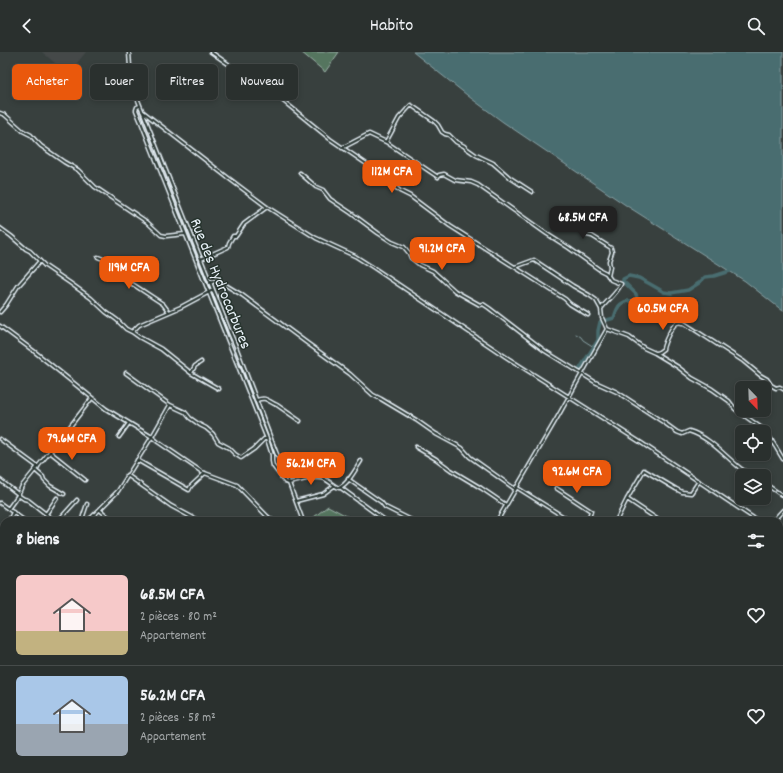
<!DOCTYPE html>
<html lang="fr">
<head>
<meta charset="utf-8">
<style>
  body { margin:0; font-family:Dekko,sans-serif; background:#363c3a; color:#f1f3f6; height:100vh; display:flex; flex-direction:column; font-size:15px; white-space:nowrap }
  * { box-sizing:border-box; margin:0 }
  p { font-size:13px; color:#a5a9aa }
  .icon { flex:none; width:22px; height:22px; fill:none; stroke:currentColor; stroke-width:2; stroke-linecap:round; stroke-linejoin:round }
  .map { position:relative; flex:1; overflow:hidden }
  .drawer { position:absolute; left:0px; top:465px; width:783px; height:256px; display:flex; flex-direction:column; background:#2a302e; border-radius:12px 12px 0 0; box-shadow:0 2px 6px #0003,0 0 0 1px #464b4a }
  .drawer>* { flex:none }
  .hud { position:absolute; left:12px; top:12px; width:400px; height:36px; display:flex; gap:8px }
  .needle { width:26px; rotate:157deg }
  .tools { position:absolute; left:735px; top:329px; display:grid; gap:8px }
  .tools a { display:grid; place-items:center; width:36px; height:36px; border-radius:6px; background:#2a302e; box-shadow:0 2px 6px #0003,0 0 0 1px #464b4a; font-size:20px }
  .price { position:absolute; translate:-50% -34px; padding:0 9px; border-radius:8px; background:#ea580c; color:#fff; font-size:13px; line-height:26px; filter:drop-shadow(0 1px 2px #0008) }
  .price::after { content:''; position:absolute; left:50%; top:24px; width:12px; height:9px; margin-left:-6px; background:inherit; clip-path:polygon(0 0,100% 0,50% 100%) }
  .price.selected { background:#222; color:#fff }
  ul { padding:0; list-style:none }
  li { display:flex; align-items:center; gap:12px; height:100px; padding:0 16px }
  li+li { border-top:1px solid #464b4a }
  li span { display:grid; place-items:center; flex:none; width:112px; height:80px; border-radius:6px; color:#555 }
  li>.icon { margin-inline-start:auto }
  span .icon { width:48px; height:48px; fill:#fffc; stroke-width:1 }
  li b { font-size:17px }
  h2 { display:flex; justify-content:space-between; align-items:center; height:48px; padding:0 16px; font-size:17px }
  .pill { padding:0 14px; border-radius:6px; background:#2a302e; box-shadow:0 2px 6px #0003,0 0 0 1px #464b4a; font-size:14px; line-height:36px }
  .pill.selected { background:#ea580c; color:#fff }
  header { display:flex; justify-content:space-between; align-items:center; height:52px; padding:0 16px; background:#2a302e; font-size:18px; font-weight:600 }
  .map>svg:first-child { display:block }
  .built { fill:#45494a }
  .green { fill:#55755e; stroke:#9eb3ab }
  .water { fill:#4a6d70; stroke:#89a2a6 }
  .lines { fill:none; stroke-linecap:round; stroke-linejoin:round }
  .stream { stroke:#89a2a6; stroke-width:1 }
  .river { stroke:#4a6d70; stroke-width:3.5 }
  .runway { stroke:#90989b; stroke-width:12 }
  .street-casing { stroke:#e8f1f8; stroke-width:5 }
  .secondary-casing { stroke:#e8f1f8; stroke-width:6 }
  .street { stroke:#26332d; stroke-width:2 }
  .secondary { stroke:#26332d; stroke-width:3 }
  .labels { text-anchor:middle; stroke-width:3; stroke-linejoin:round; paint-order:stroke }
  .street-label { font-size:16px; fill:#e8f1f8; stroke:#26332d }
</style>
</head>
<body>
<header><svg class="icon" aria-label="back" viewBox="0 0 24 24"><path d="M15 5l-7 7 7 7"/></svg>Habito<svg class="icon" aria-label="search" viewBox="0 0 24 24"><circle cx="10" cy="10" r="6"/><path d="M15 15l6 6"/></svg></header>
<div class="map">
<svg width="783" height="721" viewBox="0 0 783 721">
  <rect width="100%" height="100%" fill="#38403e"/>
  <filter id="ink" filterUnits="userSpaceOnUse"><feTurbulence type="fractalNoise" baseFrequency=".025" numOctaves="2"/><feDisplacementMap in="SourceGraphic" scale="8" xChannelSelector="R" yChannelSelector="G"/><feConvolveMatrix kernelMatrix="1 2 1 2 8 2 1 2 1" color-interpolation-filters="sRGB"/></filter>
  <g filter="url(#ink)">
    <path class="built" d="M42,0H86L68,22Z
      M493,717H632V721H493Z"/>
    <path class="green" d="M301,0H339L330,13L325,20Z
      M328,454L356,469H315L314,465Z"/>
    <path class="water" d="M413,0H783V259L745,229L627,154L503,70L472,47Z"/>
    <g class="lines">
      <path class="stream" d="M576,282L581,285L583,288L594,295
        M0,534L4,536
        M103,717L105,721
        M149,717V721
        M199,717L200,721"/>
      <path class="river" d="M579,318L598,288V279L600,270L614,266C617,257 618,251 628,249C632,249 634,249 637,247L636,242L623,229V227L629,224L639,226L650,232L664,240L671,241L688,238L699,231L705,225L714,224L730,219"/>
      <path class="runway" d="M564,717V721"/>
      <defs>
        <path id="street" d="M129,0L131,30L132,33L229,278L235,292L276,400L289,431L303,469
          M211,0L244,23L271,39L330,87L371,115L400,139L410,144L450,174L565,247L570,252L588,263
          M140,54L137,55L136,58L141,70L267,387L272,403V409L273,414L285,430L289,431C299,429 316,423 325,427C330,430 334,434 339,436C349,431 355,418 361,409
          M142,59L227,125L267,155L316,186L355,204L374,216L506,305L640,390L758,469
          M0,61L5,63L23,79L31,83L35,88L41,94L64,110L78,118L95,135L147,170L161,183L166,184L185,182
          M386,90L399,66L411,53L434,69L438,73L442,80L445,82L449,83L456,90L464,94L466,96L476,103L493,111L509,125L532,140
          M342,96L369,82L386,90L438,125L439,123L444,122L455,128L471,130L478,133L547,182L569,196L600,218L606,221L611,228L621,232C616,243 607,248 601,257
          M300,121L316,135L323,138L330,147L351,161L378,181L392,190L404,195L409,201L411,206L420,213L433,219L455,239L480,253L483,252L489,256L545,299L595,330L617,340L666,372L677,380L682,382L689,379C709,385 724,403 740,416C744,419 749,421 753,424
          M565,157L562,161L568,165L572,172L577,174L587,183L592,184L611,196L612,200L609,209L610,215L608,224
          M0,176L11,184L26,197L30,199L45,214L70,231L91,246L106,260L117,268L126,277L132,280L139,273L181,255L213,238
          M98,205L103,207L125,228L134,233L163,252L169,260
          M201,207L228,195L229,191L233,184H236L244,172L267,155
          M515,215L534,208L573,234L589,243L596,248L601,257L602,266L607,277L629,285L644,296L655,301L678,315L692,326L712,337L729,349L735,357L763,377L769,384L783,407
          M210,231L217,228L219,229L242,243L307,291L350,322L373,343L381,347L416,368L436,382L462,396L470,405L515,437
          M0,260L6,253L18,234L40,209
          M0,274L35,300L106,357L152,385L158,390L202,420L237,433L267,464L273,469
          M132,280L139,285L161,297L191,321L219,337
          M656,301L659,300L663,297C664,291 672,273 677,271C680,270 681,271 684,271L743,309L760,323L767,327L771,333L776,336L780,335L783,337
          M126,321L170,353L185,360L190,366L200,373L206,376L213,382L218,390L229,396L235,402L241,406L254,397L264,387H267
          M191,321L195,314L201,310
          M257,348C267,344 268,350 277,353L300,369
          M119,385L129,371
          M0,387L38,415
          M416,395L436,407L451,418L481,436L506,453
          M50,400L85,428
          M137,408L189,438L191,434L205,421
          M35,418L43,425L44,428L50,434L64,442
          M127,423L171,454L199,469
          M348,427L381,450L385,455L413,469
          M0,428L18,442
          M764,431L783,444
          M516,435L564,465L567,469
          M341,436L386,469
          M556,436L591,459L588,469
          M18,443L24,447L28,448L55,469
          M627,447L660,469
          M296,449L323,442L334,434
          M0,451L25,469
          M8,457L18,443L22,434L61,386L92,346
          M100,458L113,469
          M46,462L57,446
          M9,469L13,460
          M58,469L77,448
          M82,469L83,464L87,452
          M86,469L92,465L118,439L153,383L170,353
          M497,469L557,366L607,277
          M616,469L627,447L644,418L676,437L682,440L691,441L699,429
          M773,469L783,458
          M779,480L783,482
          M779,492L783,495
          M0,493L4,487
          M0,499L4,502
          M779,509L783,511
          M0,563L4,567
          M779,571L783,573
          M0,622L4,625
          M0,666L4,669
          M73,717L76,721
          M125,717L127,721
          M162,717L163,721
          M274,717L275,721
          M366,717L373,721
          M431,717L438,721
          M0,720L1,721
          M239,721L240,717
          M352,721L355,717"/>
        <path id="secondary" d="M779,662L783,666
          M452,717V721
          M44,721L47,717"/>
      </defs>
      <use href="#street" class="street-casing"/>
      <use href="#secondary" class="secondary-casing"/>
      <use href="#street" class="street"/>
      <use href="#secondary" class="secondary"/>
    </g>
  </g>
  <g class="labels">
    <g class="street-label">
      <text transform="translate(222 231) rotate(68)" y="6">Rue des Hydrocarbures</text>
    </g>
  </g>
</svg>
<div class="tools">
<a><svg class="needle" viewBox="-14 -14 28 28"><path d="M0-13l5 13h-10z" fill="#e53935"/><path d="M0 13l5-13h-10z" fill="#a5a9aa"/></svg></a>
<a><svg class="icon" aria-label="locate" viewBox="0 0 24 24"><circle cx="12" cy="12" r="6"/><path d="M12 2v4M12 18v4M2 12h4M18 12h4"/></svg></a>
<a><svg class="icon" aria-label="layers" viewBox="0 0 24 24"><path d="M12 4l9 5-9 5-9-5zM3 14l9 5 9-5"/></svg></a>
</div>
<b class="price" style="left:392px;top:142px">112M CFA</b>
<b class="price selected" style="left:583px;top:188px">68.5M CFA</b>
<b class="price" style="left:442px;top:219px">91.2M CFA</b>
<b class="price" style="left:129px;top:238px">119M CFA</b>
<b class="price" style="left:663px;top:279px">60.5M CFA</b>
<b class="price" style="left:72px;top:409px">79.6M CFA</b>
<b class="price" style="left:311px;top:434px">56.2M CFA</b>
<b class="price" style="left:577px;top:442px">92.6M CFA</b>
<div class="hud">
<a class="pill selected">Acheter</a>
<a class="pill">Louer</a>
<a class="pill">Filtres</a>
<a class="pill">Nouveau</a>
</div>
<section class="drawer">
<h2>8 biens<svg class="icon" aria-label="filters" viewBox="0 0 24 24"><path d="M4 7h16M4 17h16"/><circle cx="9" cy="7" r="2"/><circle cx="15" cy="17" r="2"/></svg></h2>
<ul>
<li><span style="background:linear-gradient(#f6c9c9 70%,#c2b280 0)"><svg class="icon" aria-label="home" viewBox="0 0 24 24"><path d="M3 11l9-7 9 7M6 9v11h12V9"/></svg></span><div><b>68.5M CFA</b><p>2 pièces · 80 m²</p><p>Appartement</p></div><svg class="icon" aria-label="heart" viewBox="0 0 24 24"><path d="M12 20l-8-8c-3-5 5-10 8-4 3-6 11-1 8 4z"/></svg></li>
<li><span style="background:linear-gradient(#a9c7e8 60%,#9aa5b1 0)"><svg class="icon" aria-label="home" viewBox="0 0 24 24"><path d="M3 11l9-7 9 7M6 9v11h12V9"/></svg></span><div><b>56.2M CFA</b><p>2 pièces · 58 m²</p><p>Appartement</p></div><svg class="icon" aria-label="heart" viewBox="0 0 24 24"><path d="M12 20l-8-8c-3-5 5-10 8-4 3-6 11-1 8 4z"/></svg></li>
</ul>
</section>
</div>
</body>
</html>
